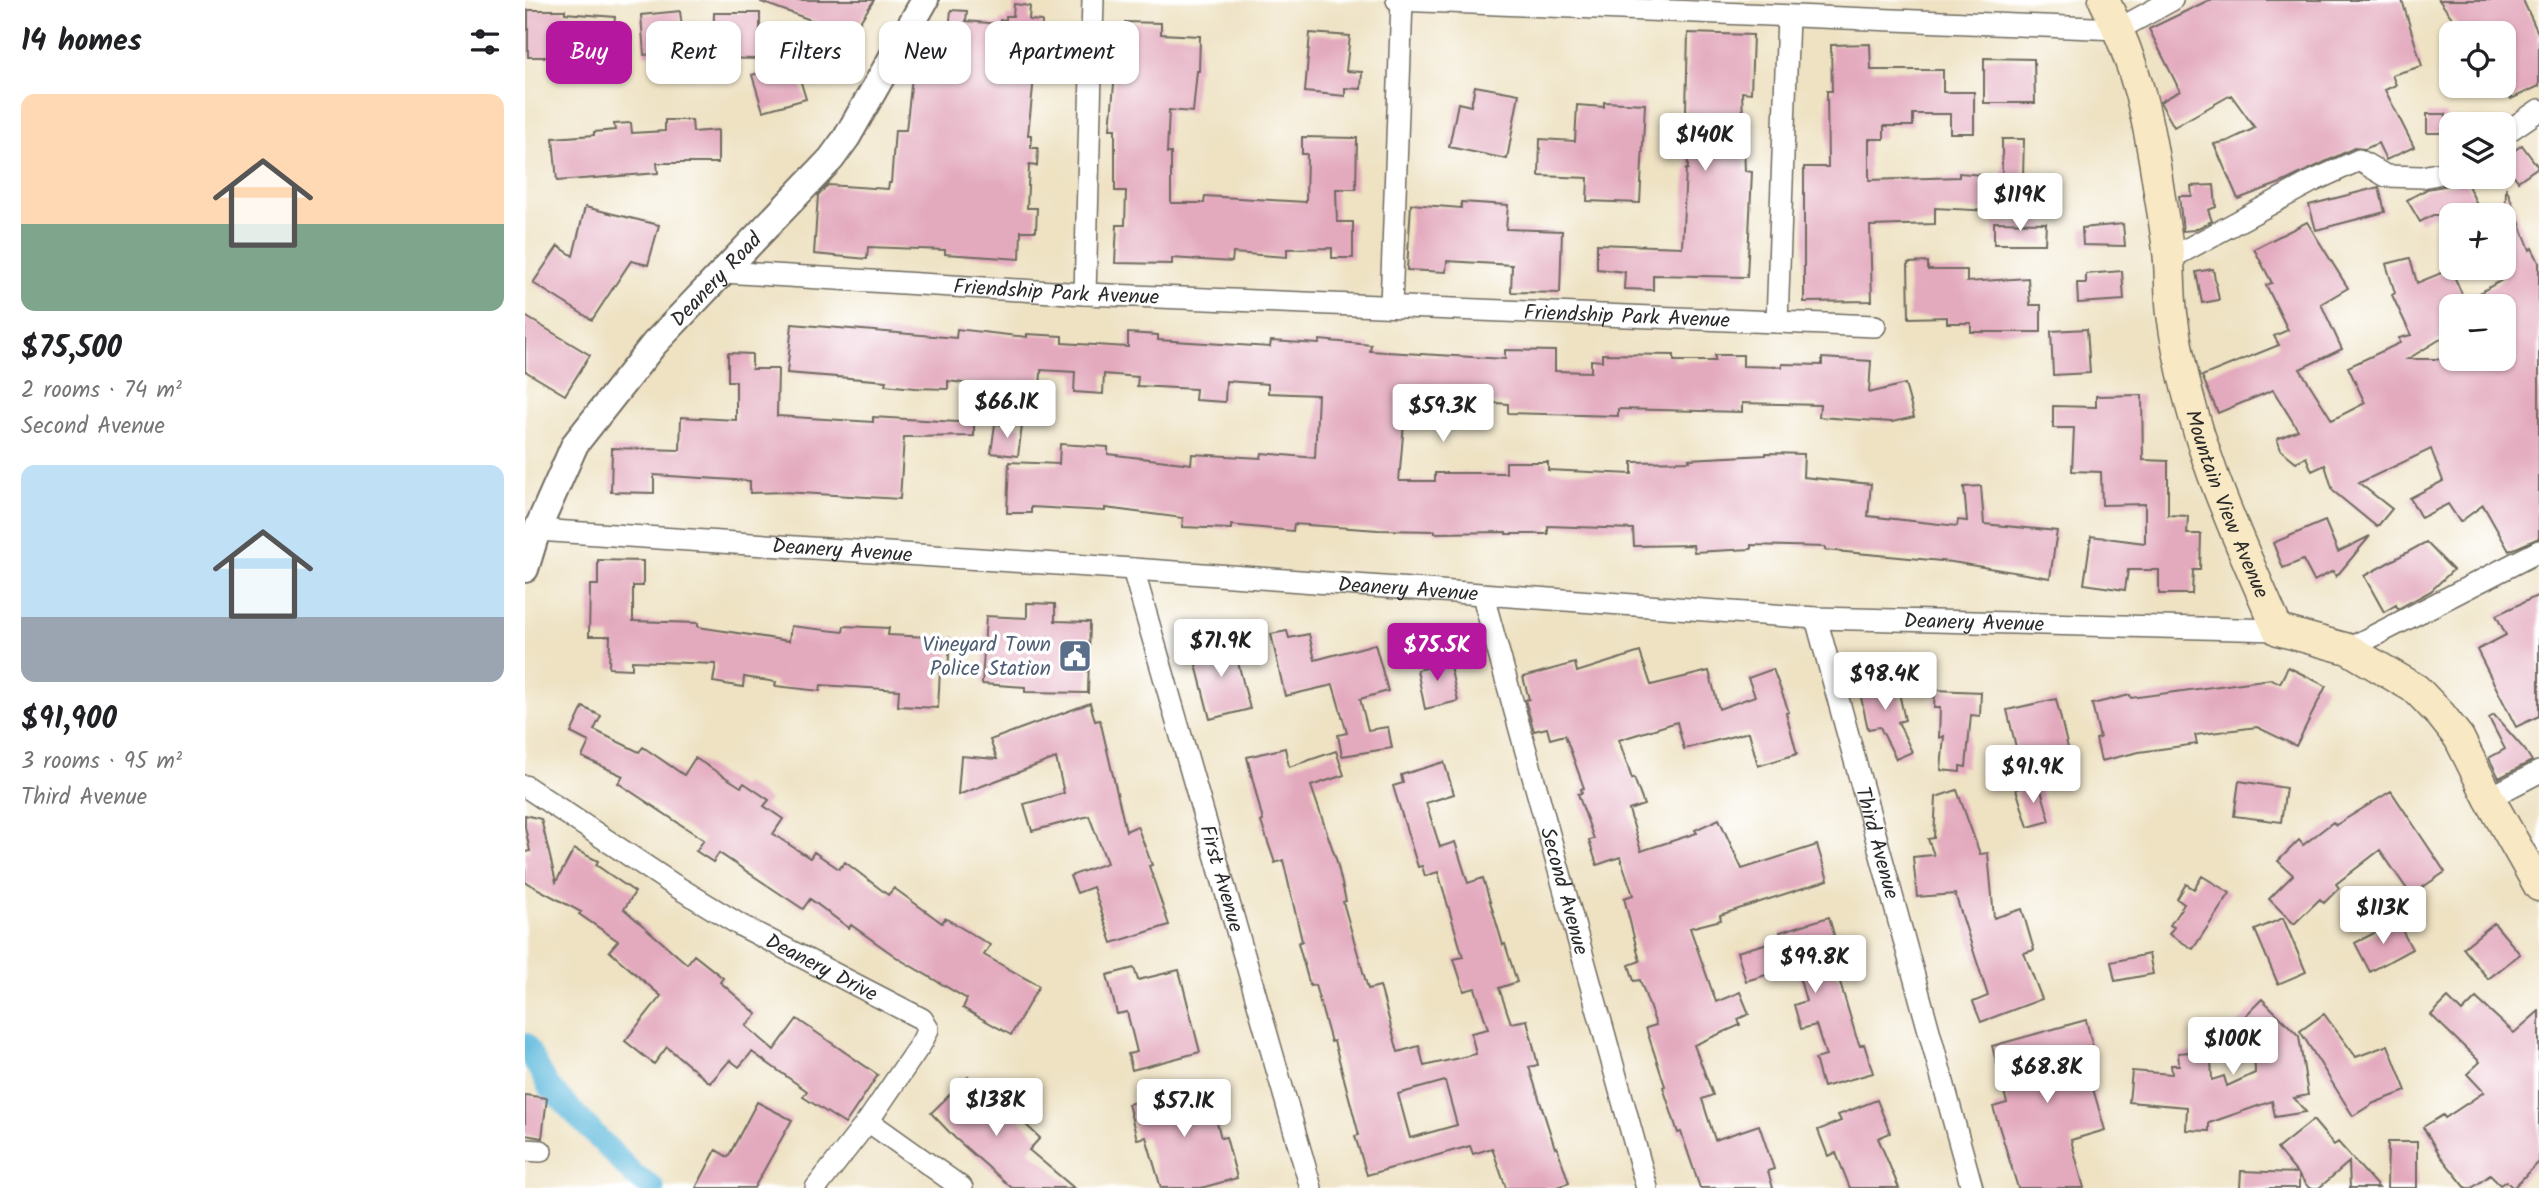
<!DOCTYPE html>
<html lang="en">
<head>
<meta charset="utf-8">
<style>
  body { margin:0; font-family:Kalam,sans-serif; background:#f2f2f2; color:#202124; height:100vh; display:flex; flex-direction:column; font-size:26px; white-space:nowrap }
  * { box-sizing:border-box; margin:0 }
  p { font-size:23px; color:#757577 }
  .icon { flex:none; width:38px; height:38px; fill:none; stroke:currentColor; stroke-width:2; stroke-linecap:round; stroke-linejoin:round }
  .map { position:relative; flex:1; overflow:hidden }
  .sheet { display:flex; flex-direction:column; background:#fff; width:525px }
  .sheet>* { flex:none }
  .top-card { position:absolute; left:21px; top:21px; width:665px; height:63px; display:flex; gap:14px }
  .controls { position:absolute; left:1914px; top:21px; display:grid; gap:14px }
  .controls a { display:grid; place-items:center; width:77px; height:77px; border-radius:14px; background:#fff; box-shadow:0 2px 5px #0004; font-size:35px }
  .price { position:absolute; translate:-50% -60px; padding:0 16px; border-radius:7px; background:#fff; color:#222; font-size:23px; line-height:46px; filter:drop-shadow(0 2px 4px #0008) }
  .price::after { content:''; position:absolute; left:50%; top:42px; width:21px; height:16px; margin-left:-10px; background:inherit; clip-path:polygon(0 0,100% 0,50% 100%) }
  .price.current { background:#b5179e; color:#fff }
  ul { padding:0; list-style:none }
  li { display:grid; align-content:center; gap:14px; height:371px; padding:0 21px }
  li span { display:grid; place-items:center; height:217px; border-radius:14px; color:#555 }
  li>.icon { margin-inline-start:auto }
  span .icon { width:126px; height:126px; fill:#fffc; stroke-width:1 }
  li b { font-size:30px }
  h2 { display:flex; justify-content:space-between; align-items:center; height:84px; padding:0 21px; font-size:30px }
  .tag { padding:0 24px; border-radius:14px; background:#fff; box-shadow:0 2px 5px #0004; font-size:24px; line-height:63px }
  .tag.current { background:#b5179e; color:#fff }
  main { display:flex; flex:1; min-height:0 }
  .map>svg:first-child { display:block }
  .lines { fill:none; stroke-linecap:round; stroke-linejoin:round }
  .canal { stroke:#5fbadd; stroke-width:23 }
  .building { fill:#e3a9bd; fill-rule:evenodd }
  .minor-casing { stroke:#6f6b60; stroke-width:24 }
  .tertiary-casing { stroke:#6f6b60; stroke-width:30 }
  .secondary-casing { stroke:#6f6b60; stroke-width:33 }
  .minor { stroke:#fff; stroke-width:21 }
  .tertiary { stroke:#fff; stroke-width:26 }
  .secondary { stroke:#f8e8c3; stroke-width:30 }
  .labels { text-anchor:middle; stroke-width:7; stroke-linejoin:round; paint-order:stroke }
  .street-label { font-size:21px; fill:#2b2b2b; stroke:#fff }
  .service-label { font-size:21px; fill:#4e5e75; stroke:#fff; text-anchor:end }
</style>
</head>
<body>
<main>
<section class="sheet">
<h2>14 homes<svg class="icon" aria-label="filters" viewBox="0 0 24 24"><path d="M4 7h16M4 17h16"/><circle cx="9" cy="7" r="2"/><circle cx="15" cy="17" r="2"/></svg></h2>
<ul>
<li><span style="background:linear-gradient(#ffd9b3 60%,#7fa58c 0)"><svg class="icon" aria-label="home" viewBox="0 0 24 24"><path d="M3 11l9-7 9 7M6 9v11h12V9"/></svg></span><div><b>$75,500</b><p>2 rooms · 74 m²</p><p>Second Avenue</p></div></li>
<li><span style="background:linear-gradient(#bfe0f5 70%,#9aa5b1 0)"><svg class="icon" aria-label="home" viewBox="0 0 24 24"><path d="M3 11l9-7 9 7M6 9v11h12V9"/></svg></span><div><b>$91,900</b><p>3 rooms · 95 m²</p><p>Third Avenue</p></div></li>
</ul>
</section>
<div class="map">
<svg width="2014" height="1188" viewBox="0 0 2014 1188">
  <rect width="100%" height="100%" fill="#fff"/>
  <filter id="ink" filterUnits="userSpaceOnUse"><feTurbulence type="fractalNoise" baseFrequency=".0143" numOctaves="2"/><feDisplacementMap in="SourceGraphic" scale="14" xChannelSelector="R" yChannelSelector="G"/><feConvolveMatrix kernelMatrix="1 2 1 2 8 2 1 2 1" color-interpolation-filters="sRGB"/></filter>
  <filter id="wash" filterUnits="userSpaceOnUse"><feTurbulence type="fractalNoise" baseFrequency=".00686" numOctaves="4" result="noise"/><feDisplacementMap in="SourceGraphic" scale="28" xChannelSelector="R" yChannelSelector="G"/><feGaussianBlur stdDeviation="1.57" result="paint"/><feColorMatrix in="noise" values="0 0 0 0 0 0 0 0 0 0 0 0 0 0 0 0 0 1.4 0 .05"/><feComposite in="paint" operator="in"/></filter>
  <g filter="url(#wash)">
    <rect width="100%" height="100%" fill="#eee2c3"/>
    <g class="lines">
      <path class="canal" d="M0,1044L24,1087L110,1176L128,1188"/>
    </g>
    <g id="blocks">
      <path class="building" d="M237,0H349L318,48L292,32L294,23L236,2Z
        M1684,0H1877L1897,66L1867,75L1871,85L1860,90L1889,147L1861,160L1853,143L1840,149L1829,148L1758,182L1713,199L1689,144L1703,141L1730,128L1706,95L1649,127L1635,102L1655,91L1624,29Z
        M1914,0H1998L2014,35V86L1986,99L1979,85V33H1938Z
        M489,4L505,6L504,20L517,21L516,45L508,44V87L503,135H506V148H513L512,166L504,165L502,208H512L511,231H496L495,259L420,254V250L343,247L342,259L289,254L293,195L303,185L363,189L364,183H366L370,130H381L388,69L404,71L407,40L415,41L416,30L424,31L426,10L442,11L441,21L475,24V20H481V16H488Z
        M3,10H40V13L90,17L86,59L40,55V57H3Z
        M155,11L160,51L119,55L116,15Z
        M189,13H235V59L188,58Z
        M600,22L636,23V34L675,36L674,71H672L668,112L644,110L642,153H646V203H679L680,196L781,202L782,154H777V137L832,138L831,189H811L812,222H828V258H807V248L762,249V257L708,253L707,262L647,258V264L590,263L592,225H600L601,191H590V129H585L591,62H596V43H600Z
        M785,33L825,36L821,71L837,72L836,89L820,88V96L780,92Z
        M1163,33L1228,35L1226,93L1217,92L1220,171L1227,172L1222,277L1128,275V290L1099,289L1100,272L1072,269V244L1157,247L1161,169H1163L1161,111Z
        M1345,44L1346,70H1418V92H1449V133H1425V114H1388V126H1359V139H1344V180L1434,177V173L1469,176L1467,211L1410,208V224L1345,226L1347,301L1279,302V167H1303L1302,91H1307L1306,45Z
        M1459,58L1509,59L1510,103H1459Z
        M270,63L281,99L238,111L227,75Z
        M950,86L994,94L982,159L924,147L933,103L946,106Z
        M1079,102L1120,104L1115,203L1062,201L1063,178L1014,176L1015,139L1050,141L1052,105L1079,107Z
        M1902,114H1921V133H1902Z
        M140,120H167L168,132L193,130V163H132L133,173L32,181L28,138L69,135V132L90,130L89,124L106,123L107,133L140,131Z
        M1477,139H1499L1498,176L1477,175Z
        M1997,145L2013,167L1993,181L1979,162V158Z
        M1939,177L1957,215H1908L1895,222L1882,200L1902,189L1930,184Z
        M1689,185L1691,207L1683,210L1687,221L1669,230L1658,231L1654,196H1667L1666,186Z
        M1854,187L1860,212L1791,230L1784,205Z
        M1981,187L2005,250L2007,248L2014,262V538L1984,551L1958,505L1935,522L1923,504L1896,518L1885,498L1918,481L1906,449L1834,483L1867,509L1852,527L1808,491L1800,465L1787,471L1781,457L1771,462L1756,450L1752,439L1773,430L1748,390L1693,413L1677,376L1754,345L1749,336L1763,330L1741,285L1747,283L1729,249L1782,222L1823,288L1796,304L1817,349L1775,369L1807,420L1840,403L1823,367L1875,343L1874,338L1886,335L1867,295L1870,293L1861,264L1885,258L1892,283L1926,269L1940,301L1979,279ZM1927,306H1979V359H1883L1927,332Z
        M936,202L983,205L981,229L1037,231L1035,293L986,292L987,265L922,261L921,272L882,270L886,204L936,208Z
        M60,207L134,225L123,265L106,261L67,320L8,283L33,246L48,256Z
        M1469,222L1521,223L1520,244H1469Z
        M1598,224L1600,246L1558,245L1557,228Z
        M1403,262V270H1442V282L1503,278L1505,305H1516V332H1446V323H1422V317L1384,318L1383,263Z
        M1688,269L1694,300L1677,303L1671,272Z
        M1597,271L1599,300L1553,303L1552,283H1561V274Z
        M0,316L65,355L40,395L0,371Z
        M267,324L431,338L432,329L502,337V334L537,336V343L603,347V333L633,335V340L745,347L746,341L794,344L795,340L846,345L845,351L980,359V350L1030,351V371L1066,372V360L1077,361V354L1149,355V361H1190V355H1218V366L1257,367V364L1297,365V358L1346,361L1344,393L1380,384L1389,417L1367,422L1294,417L1295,405L1217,403V412L1093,409V416L983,413V404L906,398L905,413L880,412L874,481H910V473H981V462H1023V470L1107,474V462L1165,461L1164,459L1241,455V453L1279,454L1278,477L1346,484L1343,516L1432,526L1433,520L1442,521L1439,487L1456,486L1459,524L1532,531L1525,578L1427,562L1300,550V547L1226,545V549L1169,552L1168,545L1109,546L1108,529L1023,526V534H981V532L910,533V531L853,530L769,524L768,531L706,525V529L657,527L658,518L580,508V511L506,507V513H482L484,462L534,464L535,444L583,447V454L666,464L667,454L736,458L737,453L790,458L793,395L743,393V384L701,381L700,402L670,400L671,389L612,386L613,377L579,374L578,394L549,392L550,372L516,370L515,394L481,392V389L423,381V389L390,388L360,385L361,381L262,373Z
        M1562,329L1565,373L1528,375L1526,331Z
        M203,353L227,354V369H253L252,416L348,422V417L449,423V436L379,437L375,499L259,492L225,493V481L129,475V493L86,492L87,448L155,450L156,417L211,420V381H203Z
        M1617,395L1618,460L1643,461V515L1663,516L1662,534H1676L1675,570H1668L1667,594H1634V570H1603L1600,590L1559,584L1566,536L1620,543V504L1577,505L1576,472L1547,471L1549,428H1528V406L1571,407V396Z
        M470,424L497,426L493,456L466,453Z
        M1800,521L1813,552L1845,536L1811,577L1808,571L1789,581L1778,560L1758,568L1748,543Z
        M1901,542L1928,570L1906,591L1873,609L1871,605L1859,612L1839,576Z
        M73,560L118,561V586H108V621L173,623V627L264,641L266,626L318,632L319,626L364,628L363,635L425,638L423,671H415L413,708L373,706L374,690L296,685L295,691L250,686L251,682L219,677L218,687L188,682L191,664L107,661V669L84,668L85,636H64L65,585H73Z
        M2014,595V716L1991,727L1952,650L1981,635L1971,615Z
        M502,603L530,604V621L565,622L563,693L500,692V687L457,684L461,616L502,618Z
        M762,631L764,638L784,634L790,660L850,644L863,691L835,699L843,730L863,727L867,748L817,756L813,735L822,733L808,685L760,696L746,634Z
        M707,639L725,709L685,719L667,649Z
        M1115,652L1126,685L1184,671L1194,709L1230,696L1223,678L1248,669L1264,712L1261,713L1272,754L1233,766L1224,732L1159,749L1152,722L1094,740L1107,779L1109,778L1119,805L1104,810L1116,851L1172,833L1170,830L1194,819L1217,869L1292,845L1303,880L1195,915L1196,920L1165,928L1191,1002L1215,992L1224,1014L1213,1019L1215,1025L1169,1045L1188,1095L1177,1099L1190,1140L1234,1125L1249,1169L1243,1171L1248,1188H1175L1156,1132L1153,1133L1138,1087L1140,1086L1121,1028L1131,1025L1115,980L1109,981L1104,965L1115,961L1099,898L1108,895L1095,857L1072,865L1064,840L1069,839L1053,794L1057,793L1056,789L1059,788L1040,735L1025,739L1022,728L1009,731L1000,700L1004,699L998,677L1050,663L1052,672Z
        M922,653L933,701L900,709L892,670L905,667L903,658Z
        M1763,667L1801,686L1771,746L1732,727L1670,735L1672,744L1614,752L1576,761L1571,739L1575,738L1567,704L1605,695L1606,698L1746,679L1755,683Z
        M1370,675L1380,720L1373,722L1387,752L1371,759L1355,727L1343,729L1333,684Z
        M1410,690L1456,692L1455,716L1446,715L1441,767L1435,766V772L1416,770L1419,736L1414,738L1415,708H1409Z
        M1531,699L1546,760L1497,772L1482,710Z
        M565,703L570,721L575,720L601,831L612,826L627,865L624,866L644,925L587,943L568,887L552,893L545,876L582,863L564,816L507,831L499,804L539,793L531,758L433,795L436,756L472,759L465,740Z
        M58,707L76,716L69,730L114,752L118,747L159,775L170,758L216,787L219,783L244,800L239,806L258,819L248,834L285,858L289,852L314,869L320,862L363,895L369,888L417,923L420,918L465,945L459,955L514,986L486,1035L438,1008L442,999L374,959L326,925L324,928L285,899L278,909L194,853L188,862L171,851L179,840L93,783L98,776L57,757L64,742L46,733Z
        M1969,715L2000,750L2007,761L1974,778L1964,758L1980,749L1964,718Z
        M760,748L764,767L811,751L819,775L786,786L812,862L821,901L818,902L843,989L855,986L873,1052L894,1046L899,1066L951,1054L946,1033L963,1029L950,988L939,991L929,959L938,957L913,872L900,876L897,866L893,867L868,786L878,783L876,775L919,762L929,794L901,803L915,847L930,842L943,883L958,878L978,945L980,944L992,982L974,988L986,1023L1002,1020L1013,1065L1004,1067L1030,1148L1032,1147L1044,1183L1029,1188H981L967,1148L948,1154L945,1146L842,1175L830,1136L834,1135L809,1041L806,1042L790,985L785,986L773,943L777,941L758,860L750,863L736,822L738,821L722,757ZM920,1081L932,1125L885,1138L873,1094Z
        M1714,781L1761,788L1756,822L1709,816Z
        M1514,783L1525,821L1503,827L1491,789Z
        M1432,790L1455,854L1463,853L1469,918L1497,909L1509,950L1499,953L1517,999L1456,1022L1448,1002L1463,996L1430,894L1392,897L1388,857L1409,855L1403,839L1409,838L1411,797Z
        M1866,791L1920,872L1886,895L1855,850L1811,884L1814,888L1799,903L1795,899L1769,924L1744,899L1768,875L1753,861L1774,840L1778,845L1808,822L1811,825Z
        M0,815L16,819L31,882L49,849L73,861L71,865L110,892L99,909L162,964L169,955L198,978L195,982L232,1014L221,1026L249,1050L272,1019L353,1075L320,1124L278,1097L282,1091L227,1052L214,1067L205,1060L185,1083L142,1047L129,1064L100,1041L136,996L84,951L93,941L54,914L56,912L0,882V852L5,851L0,827Z
        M1677,876L1705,893L1668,949L1644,934L1649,927L1645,925L1659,904L1652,899L1661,884L1669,889Z
        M1304,917L1311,942L1304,945L1331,1036L1335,1046L1339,1044L1348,1073L1298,1087L1290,1059L1301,1056L1291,1025L1276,1029L1269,1005L1281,1001L1271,966L1221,981L1212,952L1257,939L1255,932Z
        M1758,918L1781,972L1753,984L1730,930Z
        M1872,921L1887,949L1845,972L1830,943Z
        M1969,923L1995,954L1963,979L1938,948Z
        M1624,954L1628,974L1590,981L1586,962Z
        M609,968L613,980L654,970L675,1052L607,1070L603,1054L612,1052L602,1012L592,1014L582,975Z
        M1923,998L1937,1012L1951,998L1989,1033L2014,1011V1162L1988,1188L1981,1181L1975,1185L1965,1175L1947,1188H1941L1916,1157L1898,1127L1918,1115L1920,1118L1959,1092L1942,1074L1955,1062L1906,1015Z
        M1737,999L1774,1036L1783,1095L1769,1098L1781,1112L1750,1117L1747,1101L1684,1123V1131L1661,1130L1662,1107L1604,1102L1607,1071L1647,1074L1646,1065H1654L1653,1053L1676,1051V1059L1686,1058L1687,1080L1699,1076L1702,1086L1730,1073L1729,1040L1712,1024Z
        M1799,1014L1831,1057L1863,1045L1881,1091L1849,1103L1828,1116L1775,1031Z
        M1561,1020L1570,1055L1559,1058L1580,1130L1546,1140L1559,1188H1493L1468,1107L1482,1103L1467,1046Z
        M443,1077L477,1112L482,1107L515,1138L504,1150L549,1188H487L430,1138L406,1113Z
        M682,1084L696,1138L701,1137L712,1178L676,1188H636L621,1137L612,1139L603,1104Z
        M0,1095L22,1098L17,1138L0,1135Z
        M1352,1100L1365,1133L1353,1138L1374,1188H1325L1311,1153L1303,1156L1293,1130L1316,1121L1313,1115Z
        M232,1102L267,1120L229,1188H171L191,1150L203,1157Z
        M1788,1120L1809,1145L1813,1142L1854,1188H1825L1824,1162L1794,1188H1784L1774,1175V1188H1715L1716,1171L1772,1173L1752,1149Z
        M1863,1142H1892V1188H1862Z"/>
    </g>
  </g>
  <g filter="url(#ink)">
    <use href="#blocks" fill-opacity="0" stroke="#6f6b60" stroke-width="2"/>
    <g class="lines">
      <defs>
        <g id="minor">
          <path d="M872,0L1594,29L1647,0"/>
          <path d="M1979,134L2014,110"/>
          <path d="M1644,259L1786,182L1834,160L1861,176L1897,177L1927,171"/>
          <path id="s1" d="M198,272L560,294L1350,326"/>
          <path d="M560,294L568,0"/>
          <path d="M866,306L877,0"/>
          <path d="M1252,322L1263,16"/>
          <path id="s2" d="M12,530L608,569L1291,618L1753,630"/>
          <path id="s3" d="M608,569L786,1188"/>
          <path id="s4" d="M958,596L1122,1188"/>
          <path id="s5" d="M1291,618L1447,1188"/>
          <path d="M1823,649L2014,551"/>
          <path id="s6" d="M0,786L149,885L215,925L397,1019L403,1029L397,1042L343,1121L291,1188"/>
          <path d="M1964,798L2014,772"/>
          <path d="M343,1121L437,1188"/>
          <path d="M0,1150L16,1151"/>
        </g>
        <g id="tertiary">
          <path id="s7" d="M0,569L12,530L50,444L129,344L306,159L322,137L400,0"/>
        </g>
        <g id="secondary">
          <path id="s8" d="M1579,0C1612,65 1624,121 1634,192C1638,215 1642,238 1644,261C1645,278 1645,296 1647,314C1662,427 1707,527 1753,630L1823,649L1891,689L1916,715L1934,738L1964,798L2014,886"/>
        </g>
      </defs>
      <use href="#minor" class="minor-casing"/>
      <use href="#tertiary" class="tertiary-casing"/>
      <use href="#secondary" class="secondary-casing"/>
      <use href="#minor" class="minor"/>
      <use href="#tertiary" class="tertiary"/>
      <use href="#secondary" class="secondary"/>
    </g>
  </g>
  <defs>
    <symbol id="civic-square" viewBox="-11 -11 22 22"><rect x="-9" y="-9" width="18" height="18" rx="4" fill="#5c6f8a" stroke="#fff"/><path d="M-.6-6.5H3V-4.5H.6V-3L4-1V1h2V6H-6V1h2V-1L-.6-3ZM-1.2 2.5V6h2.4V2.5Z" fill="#fff"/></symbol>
  </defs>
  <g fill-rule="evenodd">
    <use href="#civic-square" x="531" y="637" width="38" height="38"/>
  </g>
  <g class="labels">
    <g class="street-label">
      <text dy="7" stroke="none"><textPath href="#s7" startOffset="352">Deanery Road</textPath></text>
      <text dy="7" stroke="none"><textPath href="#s1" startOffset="334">Friendship Park Avenue</textPath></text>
      <text dy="7" stroke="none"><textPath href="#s1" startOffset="905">Friendship Park Avenue</textPath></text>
      <text dy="7" stroke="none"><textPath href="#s8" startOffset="522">Mountain View Avenue</textPath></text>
      <text dy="7" stroke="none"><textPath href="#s2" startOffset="306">Deanery Avenue</textPath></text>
      <text dy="7" stroke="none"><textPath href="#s2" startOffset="873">Deanery Avenue</textPath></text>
      <text dy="7" stroke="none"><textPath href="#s2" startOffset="1440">Deanery Avenue</textPath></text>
      <text dy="7" stroke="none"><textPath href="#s5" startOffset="233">Third Avenue</textPath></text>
      <text dy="7" stroke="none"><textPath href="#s3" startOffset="322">First Avenue</textPath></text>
      <text dy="7" stroke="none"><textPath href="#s4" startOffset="306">Second Avenue</textPath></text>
      <text dy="7" stroke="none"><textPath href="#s6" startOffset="348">Deanery Drive</textPath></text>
    </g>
    <g class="service-label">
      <text x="526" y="651">Vineyard Town<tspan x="526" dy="24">Police Station</tspan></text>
    </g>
  </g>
</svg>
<div class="controls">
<a><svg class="icon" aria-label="locate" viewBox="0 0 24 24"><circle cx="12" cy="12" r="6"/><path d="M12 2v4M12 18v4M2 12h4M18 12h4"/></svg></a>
<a><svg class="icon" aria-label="layers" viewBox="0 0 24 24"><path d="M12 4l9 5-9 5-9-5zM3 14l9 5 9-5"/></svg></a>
<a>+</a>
<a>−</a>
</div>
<b class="price" style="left:1180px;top:173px">$140K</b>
<b class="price" style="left:1495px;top:233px">$119K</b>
<b class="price" style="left:482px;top:440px">$66.1K</b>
<b class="price" style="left:918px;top:444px">$59.3K</b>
<b class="price" style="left:696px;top:679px">$71.9K</b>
<b class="price current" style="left:912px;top:683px">$75.5K</b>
<b class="price" style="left:1360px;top:712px">$98.4K</b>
<b class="price" style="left:1508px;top:805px">$91.9K</b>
<b class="price" style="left:1858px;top:946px">$113K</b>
<b class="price" style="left:1290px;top:995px">$99.8K</b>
<b class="price" style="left:1708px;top:1077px">$100K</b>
<b class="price" style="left:1522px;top:1105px">$68.8K</b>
<b class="price" style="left:471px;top:1138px">$138K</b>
<b class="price" style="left:659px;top:1139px">$57.1K</b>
<div class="top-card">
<a class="tag current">Buy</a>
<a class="tag">Rent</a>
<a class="tag">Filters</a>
<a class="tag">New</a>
<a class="tag">Apartment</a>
</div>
</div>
</main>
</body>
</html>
